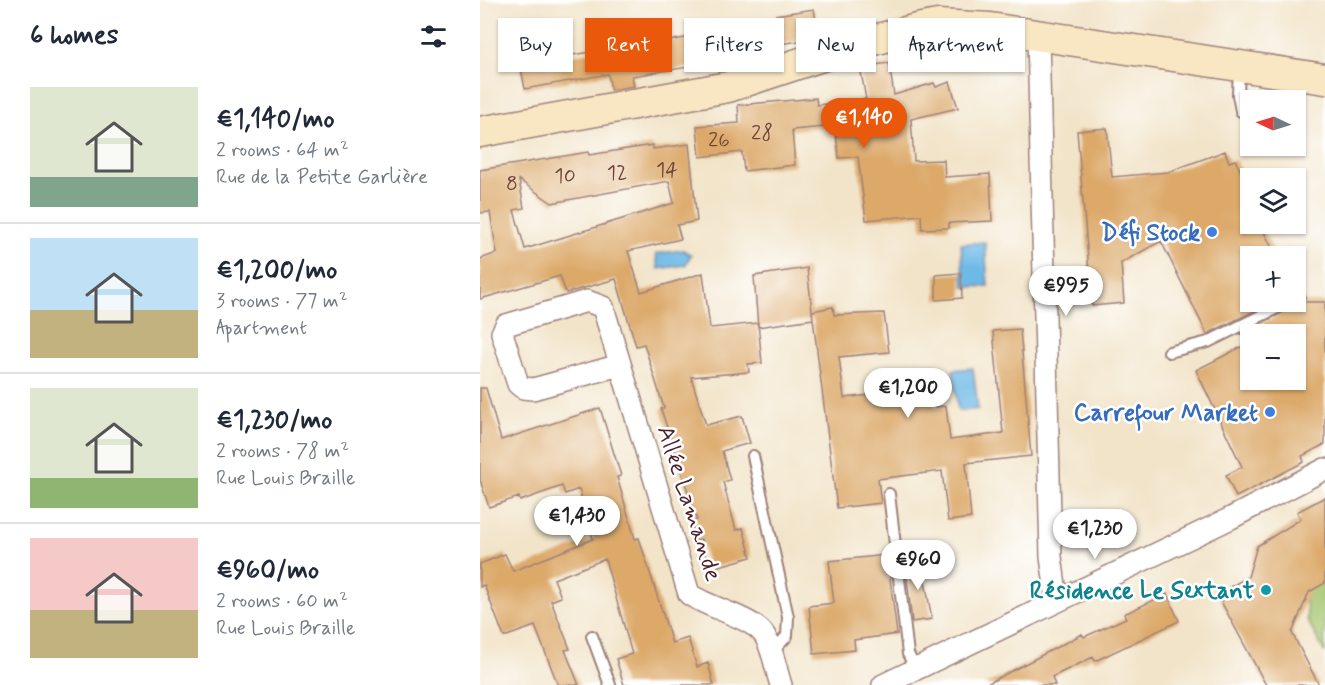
<!DOCTYPE html>
<html lang="en">
<head>
<meta charset="utf-8">
<style>
  body { margin:0; font-family:Mynerve,sans-serif; background:#f6f6f7; color:#1f2937; height:100vh; display:flex; flex-direction:column; font-size:22px; white-space:nowrap }
  * { box-sizing:border-box; margin:0 }
  p { font-size:20px; color:#747a83 }
  .icon { flex:none; width:33px; height:33px; fill:none; stroke:currentColor; stroke-width:2; stroke-linecap:round; stroke-linejoin:round }
  .map { position:relative; flex:1; overflow:hidden }
  .side { display:flex; flex-direction:column; background:#fff; width:480px }
  .side>* { flex:none }
  .top-card { position:absolute; left:18px; top:18px; width:570px; height:54px; display:flex; gap:12px }
  .needle { width:39px; rotate:274deg }
  .controls { position:absolute; left:760px; top:90px; display:grid; gap:12px }
  .controls a { display:grid; place-items:center; width:66px; height:66px; border-radius:0px; background:#fff; box-shadow:0 2px 4px #0004; font-size:30px }
  .price { position:absolute; translate:-50% -51px; padding:0 14px; border-radius:21px; background:#fff; color:#222; font-size:20px; line-height:39px; filter:drop-shadow(0 2px 3px #0008) }
  .price::after { content:''; position:absolute; left:50%; top:36px; width:18px; height:14px; margin-left:-9px; background:inherit; clip-path:polygon(0 0,100% 0,50% 100%) }
  .price.current { background:#ea580c; color:#fff }
  ul { padding:0; list-style:none }
  li { display:flex; align-items:center; gap:18px; height:150px; padding:0 30px }
  li+li { border-top:2px solid #e0e1e3 }
  li span { display:grid; place-items:center; flex:none; width:168px; height:120px; border-radius:0px; color:#555 }
  li>.icon { margin-inline-start:auto }
  span .icon { width:72px; height:72px; fill:#fffc; stroke-width:1 }
  li b { font-size:26px }
  h2 { display:flex; justify-content:space-between; align-items:center; height:72px; padding:0 30px; font-size:26px }
  .tag { padding:0 21px; border-radius:0px; background:#fff; box-shadow:0 2px 4px #0004; font-size:21px; line-height:54px }
  .tag.current { background:#ea580c; color:#fff }
  main { display:flex; flex:1; min-height:0 }
  .map>svg:first-child { display:block }
  .green { fill:#a2c46d; stroke:#76724c; stroke-width:1.5 }
  .water { fill:#6ebae7; stroke:#5c6c89; stroke-width:1.5 }
  .building { fill:#dca969; fill-rule:evenodd }
  .lines { fill:none; stroke-linecap:round; stroke-linejoin:round }
  .lane-casing { stroke:#9e827a; stroke-width:14 }
  .street-casing { stroke:#9e827a; stroke-width:24 }
  .secondary-casing { stroke:#9e827a; stroke-width:33 }
  .lane { stroke:#fff; stroke-width:10 }
  .street { stroke:#fff; stroke-width:21 }
  .secondary { stroke:#f9e7c3; stroke-width:30 }
  .shop-dot { fill:#3f7fe0; stroke:#fff; stroke-width:2 }
  .culture-dot { fill:#0f9aa8; stroke:#fff; stroke-width:2 }
  .labels { text-anchor:middle; stroke-width:5; stroke-linejoin:round; paint-order:stroke }
  .number-label { font-size:21px; fill:#6e423a }
  .shop-label { font-size:24px; font-weight:bold; fill:#366cbe; stroke:#fff; text-anchor:end }
  .street-label { font-size:24px; fill:#4a1f2b; stroke:#fff }
  .culture-label { font-size:24px; font-weight:bold; fill:#0d838f; stroke:#fff; text-anchor:end }
</style>
</head>
<body>
<main>
<section class="side">
<h2>6 homes<svg class="icon" aria-label="filters" viewBox="0 0 24 24"><path d="M4 7h16M4 17h16"/><circle cx="9" cy="7" r="2"/><circle cx="15" cy="17" r="2"/></svg></h2>
<ul>
<li><span style="background:linear-gradient(#dfe7d0 75%,#7fa58c 0)"><svg class="icon" aria-label="home" viewBox="0 0 24 24"><path d="M3 11l9-7 9 7M6 9v11h12V9"/></svg></span><div><b>€1,140/mo</b><p>2 rooms · 64 m²</p><p>Rue de la Petite Garlière</p></div></li>
<li><span style="background:linear-gradient(#bfe0f5 60%,#c2b280 0)"><svg class="icon" aria-label="home" viewBox="0 0 24 24"><path d="M3 11l9-7 9 7M6 9v11h12V9"/></svg></span><div><b>€1,200/mo</b><p>3 rooms · 77 m²</p><p>Apartment</p></div></li>
<li><span style="background:linear-gradient(#dfe7d0 75%,#8fb573 0)"><svg class="icon" aria-label="home" viewBox="0 0 24 24"><path d="M3 11l9-7 9 7M6 9v11h12V9"/></svg></span><div><b>€1,230/mo</b><p>2 rooms · 78 m²</p><p>Rue Louis Braille</p></div></li>
<li><span style="background:linear-gradient(#f6c9c9 60%,#c2b280 0)"><svg class="icon" aria-label="home" viewBox="0 0 24 24"><path d="M3 11l9-7 9 7M6 9v11h12V9"/></svg></span><div><b>€960/mo</b><p>2 rooms · 60 m²</p><p>Rue Louis Braille</p></div></li>
</ul>
</section>
<div class="map">
<svg width="845" height="685" viewBox="0 0 845 685">
  <rect width="100%" height="100%" fill="#fff"/>
  <filter id="ink" filterUnits="userSpaceOnUse"><feTurbulence type="fractalNoise" baseFrequency=".0167" numOctaves="2"/><feDisplacementMap in="SourceGraphic" scale="12" xChannelSelector="R" yChannelSelector="G"/><feConvolveMatrix kernelMatrix="1 2 1 2 8 2 1 2 1" color-interpolation-filters="sRGB"/></filter>
  <filter id="wash" filterUnits="userSpaceOnUse"><feTurbulence type="fractalNoise" baseFrequency=".008" numOctaves="4" result="noise"/><feDisplacementMap in="SourceGraphic" scale="24" xChannelSelector="R" yChannelSelector="G"/><feGaussianBlur stdDeviation="1.35" result="paint"/><feColorMatrix in="noise" values="0 0 0 0 0 0 0 0 0 0 0 0 0 0 0 0 0 1.4 0 .05"/><feComposite in="paint" operator="in"/></filter>
  <g filter="url(#wash)">
    <rect width="100%" height="100%" fill="#f2e4c9"/>
    <path class="green" d="M845,583V653L827,620L826,601L822,599L826,589Z"/>
    <path class="water" d="M505,242L508,286L484,287L481,244Z
      M203,250L211,255L205,265L178,269L176,254Z
      M493,368L498,409L478,411L473,370Z"/>
    <g id="blocks">
      <path class="building" d="M334,9L339,38L207,58L209,67L152,76L154,86L131,90L128,74L45,89L40,63L124,50L123,44L146,40L148,48L297,22L296,15Z
        M409,63L414,95L454,83L456,87L470,82L478,108L431,119L434,161L464,160L465,177L510,174L512,221L469,223V228L442,229L441,215L386,220L378,157L359,158L355,126L312,130L315,165L264,171L262,152L220,157L217,126L259,123L258,105L336,98L337,105L386,99L380,67Z
        M627,128L632,177L688,172L745,151L749,162L755,160L770,190L765,193L771,206V224H780L796,256H771V302H793L727,334L681,241L641,263L644,303L612,306L597,131Z
        M209,144L217,221L197,225L201,239L148,251L161,292L223,273L230,328L278,323L282,363L268,364L269,372L211,377L226,425L262,416L270,443L242,451L250,480L243,482L256,530L263,528L271,557L229,569L221,539L216,541L210,522L217,520L181,409L184,408L164,344L156,346L136,279L86,293L80,276L0,299V259L17,253L10,212L0,213V170L108,152L109,155L173,145V149ZM39,180L72,203L189,181L194,203L45,249L34,210L44,208Z
        M327,268L333,319L278,327L274,276Z
        M481,273L482,298L456,300V275Z
        M824,302H845V444L822,456L824,462L756,497L746,475L762,467L716,370L771,342V380H816V334H760Z
        M353,307L354,315L404,313L409,352L359,357L364,398L453,388L455,407L466,406L470,440L523,433L513,331L540,329L551,456L486,463L491,518L468,521L462,471L398,479L401,503L357,508L332,311Z
        M0,388H6L21,440L120,408L141,476L137,477L155,539L159,538L192,643L208,638L217,667L228,663L234,685H144L136,659L152,654L125,559L74,579L81,597L71,601L90,649L85,650L99,685H78L55,626L24,637L4,585L0,587V564L25,554L33,571L113,539L99,489L85,494L82,486L40,501L39,497L9,507L0,480Z
        M845,497V583L829,592L812,633L839,685H786L737,594L768,577L777,546L821,519L817,512Z
        M407,555L417,634L374,640L375,650L334,654L329,606L354,603L349,561Z
        M441,559L452,619L432,622L425,561Z
        M687,594L699,621L615,661L613,657L572,677L575,685H505L602,634L604,637L646,618L644,614Z"/>
    </g>
  </g>
  <g filter="url(#ink)">
    <use href="#blocks" fill-opacity="0" stroke="#9e827a" stroke-width="1.5"/>
    <g class="lines">
      <defs>
        <path id="lane" d="M759,68L758,95L761,111
          M816,298L819,296
          M689,352L728,342L809,302
          M273,456L308,617L307,636L291,653
          M409,494L428,654L436,669
          M112,636L130,685"/>
        <path id="street" d="M558,36L571,557L577,600
          M140,365L53,389L43,388L38,384L22,333L26,325L107,301L123,307L209,594C228,608 275,618 285,636C293,650 296,670 301,685
          M403,685L751,518L845,469"/>
        <path id="secondary" d="M0,132L248,87L378,44L437,29L458,25L510,28L845,79"/>
      </defs>
      <use href="#lane" class="lane-casing"/>
      <use href="#street" class="street-casing"/>
      <use href="#secondary" class="secondary-casing"/>
      <use href="#lane" class="lane"/>
      <use href="#street" class="street"/>
      <use href="#secondary" class="secondary"/>
    </g>
  </g>
  <g class="shop-dot">
    <circle cx="732" cy="232" r="6"/>
    <circle cx="790" cy="412" r="6"/>
  </g>
  <circle class="culture-dot" cx="786" cy="590" r="6"/>
  <g class="labels">
    <g class="number-label">
      <text x="282" y="139">28</text>
      <text x="239" y="146">26</text>
      <text x="187" y="176">14</text>
      <text x="137" y="179">12</text>
      <text x="85" y="182">10</text>
      <text x="32" y="190">8</text>
    </g>
    <g class="shop-label">
      <text x="720" y="240">Défi Stock</text>
      <text x="778" y="420">Carrefour Market</text>
    </g>
    <g class="street-label">
      <text transform="translate(210 503) rotate(72)" y="8">Allée Lamande</text>
    </g>
    <g class="culture-label">
      <text x="774" y="598">Résidence Le Sextant</text>
    </g>
  </g>
</svg>
<div class="controls">
<a><svg class="needle" viewBox="-14 -14 28 28"><path d="M0-13l5 13h-10z" fill="#e53935"/><path d="M0 13l5-13h-10z" fill="#747a83"/></svg></a>
<a><svg class="icon" aria-label="layers" viewBox="0 0 24 24"><path d="M12 4l9 5-9 5-9-5zM3 14l9 5 9-5"/></svg></a>
<a>+</a>
<a>−</a>
</div>
<b class="price current" style="left:384px;top:149px">€1,140</b>
<b class="price" style="left:586px;top:317px">€995</b>
<b class="price" style="left:428px;top:419px">€1,200</b>
<b class="price" style="left:97px;top:547px">€1,430</b>
<b class="price" style="left:615px;top:560px">€1,230</b>
<b class="price" style="left:438px;top:591px">€960</b>
<div class="top-card">
<a class="tag">Buy</a>
<a class="tag current">Rent</a>
<a class="tag">Filters</a>
<a class="tag">New</a>
<a class="tag">Apartment</a>
</div>
</div>
</main>
</body>
</html>
